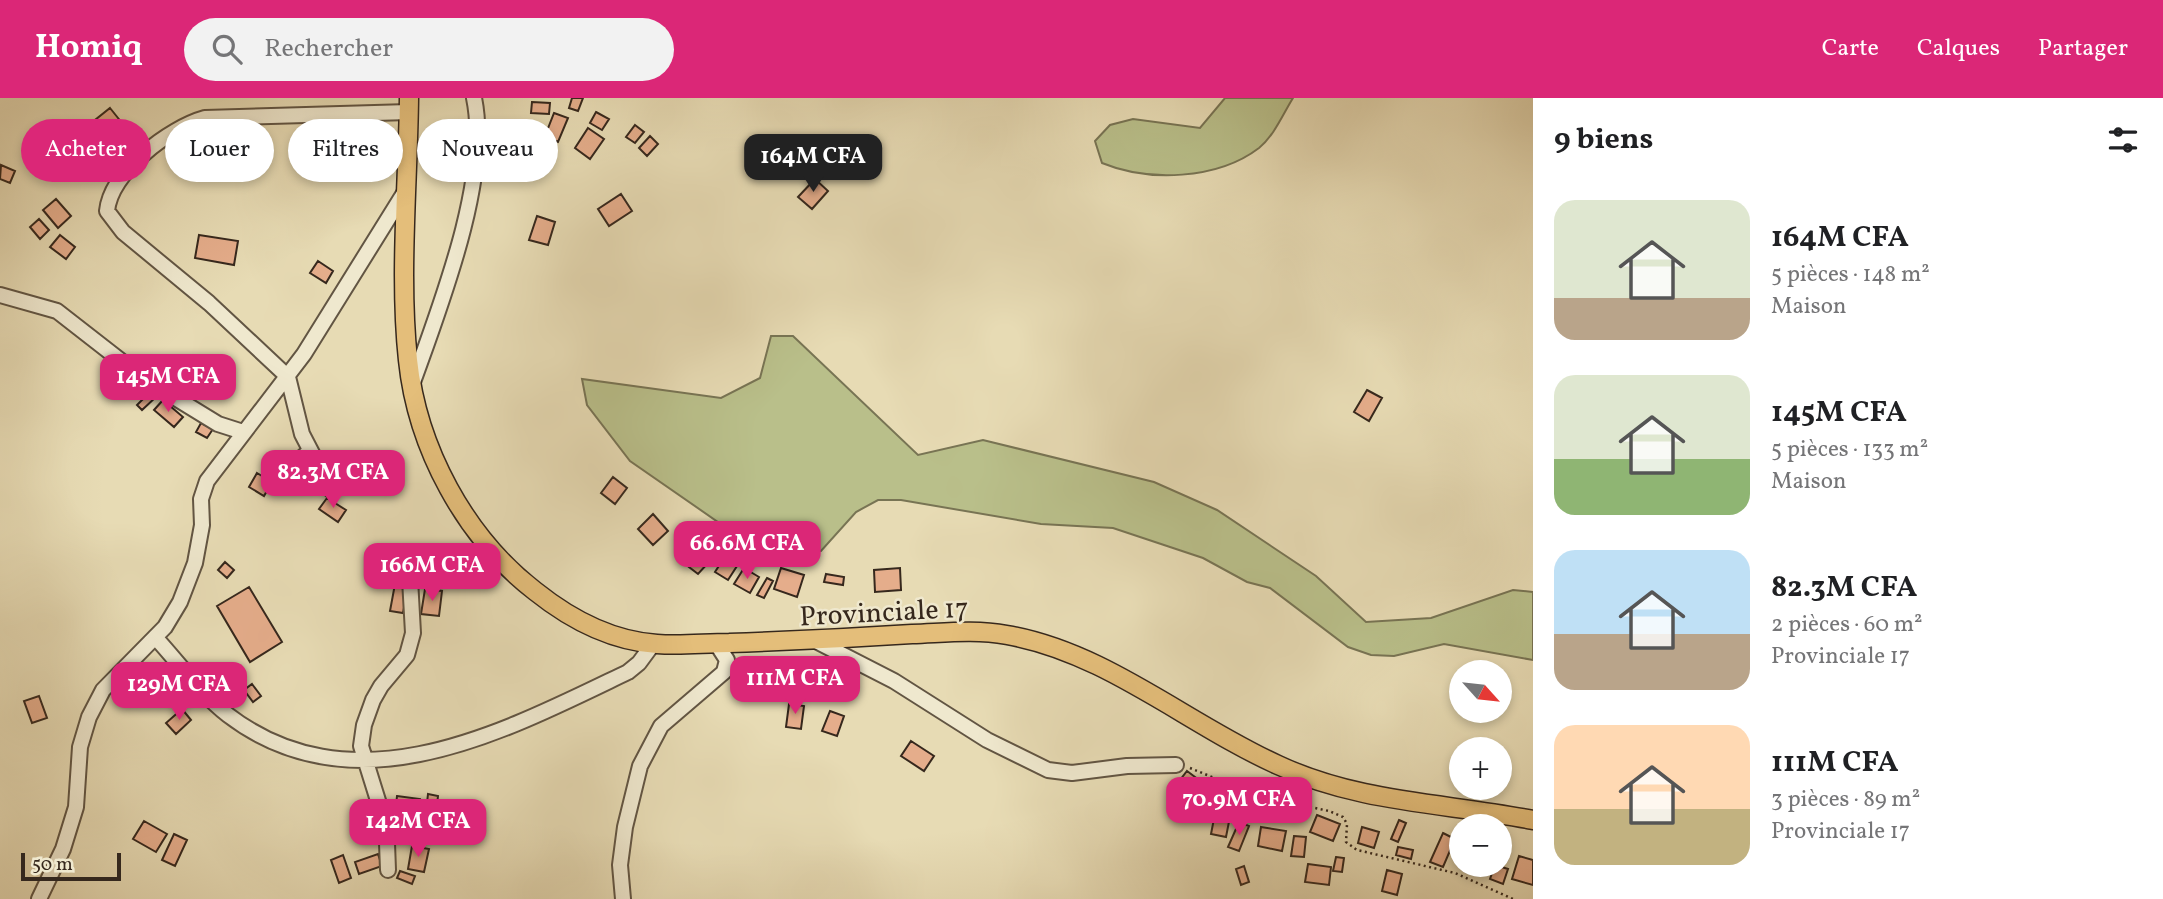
<!DOCTYPE html>
<html lang="fr">
<head>
<meta charset="utf-8">
<style>
  body { margin:0; font-family:Vollkorn,serif; background:#f2f2f2; color:#202124; height:100vh; display:flex; flex-direction:column; font-size:26px; white-space:nowrap }
  * { box-sizing:border-box; margin:0 }
  p { font-size:23px; color:#757577 }
  .icon { flex:none; width:38px; height:38px; fill:none; stroke:currentColor; stroke-width:2; stroke-linecap:round; stroke-linejoin:round }
  .map { position:relative; flex:1; overflow:hidden }
  .side { display:flex; flex-direction:column; background:#fff; width:630px }
  .side>* { flex:none }
  .guide { position:absolute; left:21px; top:21px; width:665px; height:63px; display:flex; gap:14px }
  .needle { width:46px; rotate:117deg }
  .buttons { position:absolute; left:1449px; top:562px; display:grid; gap:14px }
  .buttons a { display:grid; place-items:center; width:63px; height:63px; border-radius:50%; background:#fff; box-shadow:0 4px 10px #0003; font-size:35px }
  .scale { position:absolute; left:21px; bottom:18px; width:100px; box-sizing:border-box; padding-left:7px; border:4px solid #36281d; border-top:0; font-size:19px; line-height:24px; white-space:nowrap; color:#36281d; -webkit-text-stroke:5px #efe8ce; paint-order:stroke }
  .price { position:absolute; translate:-50% -60px; padding:0 16px; border-radius:14px; background:#db2777; color:#fff; font-size:23px; line-height:46px; filter:drop-shadow(0 2px 4px #0008) }
  .price::after { content:''; position:absolute; left:50%; top:42px; width:21px; height:16px; margin-left:-10px; background:inherit; clip-path:polygon(0 0,100% 0,50% 100%) }
  .price.current { background:#222; color:#fff }
  ul { padding:0; list-style:none }
  li { display:flex; align-items:center; gap:21px; height:175px; padding:0 21px }
  li span { display:grid; place-items:center; flex:none; width:196px; height:140px; border-radius:21px; color:#555 }
  li>.icon { margin-inline-start:auto }
  span .icon { width:84px; height:84px; fill:#fffc; stroke-width:1 }
  li b { font-size:30px }
  h2 { display:flex; justify-content:space-between; align-items:center; height:84px; padding:0 21px; font-size:30px }
  .tag { padding:0 24px; border-radius:32px; background:#fff; box-shadow:0 4px 10px #0003; font-size:24px; line-height:63px }
  .tag.current { background:#db2777; color:#fff }
  header { display:flex; align-items:center; gap:42px; box-sizing:border-box; height:98px; padding:0 35px; background:#db2777; color:#fff }
  header strong { font-size:33px }
  nav { display:flex; gap:38px; margin-inline-start:auto; font-size:24px }
  .search { width:490px; height:63px; background:#f2f2f2; display:flex; align-items:center; gap:18px; box-sizing:border-box; padding:0 24px; border-radius:38px; color:#757577; font-size:26px }
  main { display:flex; flex:1; min-height:0 }
  .map>svg:first-child { display:block }
  .green { fill:#b9bf8a; stroke:#787454; stroke-width:2 }
  .building { fill:#e5ad8b; stroke:#36281d; stroke-width:2 }
  .lines { fill:none; stroke-linecap:round; stroke-linejoin:round }
  .minor-casing { stroke:#625543; stroke-width:18 }
  .major-casing { stroke:#36281d; stroke-width:21 }
  .path { stroke:#36281d; stroke-width:2.5; stroke-dasharray:2 3.5; stroke-linecap:butt }
  .minor { stroke:#efe8ce; stroke-width:14 }
  .major { stroke:#e4be7a; stroke-width:18 }
  .labels { text-anchor:middle; stroke-width:5; stroke-linejoin:round; paint-order:stroke }
  .street-label { font-size:28px; fill:#36281d; stroke:#efe8ce }
</style>
</head>
<body>
<header>
<strong>Homiq</strong>
<div class="search"><svg class="icon" aria-label="search" viewBox="0 0 24 24"><circle cx="10" cy="10" r="6"/><path d="M15 15l6 6"/></svg>Rechercher</div>
<nav><a>Carte</a><a>Calques</a><a>Partager</a></nav>
</header>
<main>
<div class="map">
<svg width="1533" height="801" viewBox="0 0 1533 801">
  <rect width="100%" height="100%" fill="#e7dbb4"/>
  <filter id="stains"><feTurbulence type="fractalNoise" baseFrequency=".00286" numOctaves="4"/><feColorMatrix values="0 0 0 0 .2 0 0 0 0 .09 0 0 0 0 .02 0 0 0 .5 -.17"/></filter>
  <radialGradient id="worn" r=".72"><stop offset=".6" stop-color="#630" stop-opacity="0"/><stop offset="1" stop-color="#630" stop-opacity=".3"/></radialGradient>
  <path class="green" d="M1225,0H1293C1283,16 1274,38 1259,50C1217,82 1148,84 1102,65L1095,43L1110,27L1133,21L1200,30Z
    M771,238H793L918,357L983,342L1154,384L1217,412L1316,478L1366,524L1431,520L1513,492L1533,494V562L1444,546L1394,558L1371,557L1348,549L1270,490L1247,484L1203,460L1113,430L1041,426L901,402H878L856,414L821,453L773,449L728,431L630,363L587,307L582,281L721,300L760,280Z"/>
  <path class="building" d="M572,0H583L578,13L569,10Z
    M532,4L550,5L549,16L531,15Z
    M110,10L122,25L106,37L95,22Z
    M596,14L609,21L602,32L590,25Z
    M554,15L568,20L558,44L545,38Z
    M635,27L644,34L635,45L626,39Z
    M588,30L604,41L590,61L575,50Z
    M650,38L658,46L647,58L639,50Z
    M1,67L15,73L10,85L0,81Z
    M815,81L828,93L812,111L798,99Z
    M621,96L632,113L609,128L598,111Z
    M56,101L71,118L58,130L43,112Z
    M537,118L555,124L548,147L529,142Z
    M39,121L49,132L40,141L30,129Z
    M60,137L75,149L66,161L50,149Z
    M199,137L238,143L234,167L195,160Z
    M318,163L333,173L326,185L310,175Z
    M1367,292L1382,300L1369,323L1354,314Z
    M151,293L156,299L142,312L137,307Z
    M163,302L183,319L174,329L154,312Z
    M201,325L213,331L207,340L196,334Z
    M257,375L272,384L264,398L249,389Z
    M613,379L627,390L615,406L601,395Z
    M327,400L346,412L338,424L319,411Z
    M653,416L668,433L653,447L638,431Z
    M378,448L396,462L389,470L370,458Z
    M410,449L422,459L413,470L401,460Z
    M699,457L708,465L698,476L689,469Z
    M724,460L737,468L728,482L715,474Z
    M225,464L234,472L227,480L218,472Z
    M744,470L759,479L750,495L734,486Z
    M781,470L804,477L797,499L774,491Z
    M900,470L901,492L875,494L874,472Z
    M826,476L844,479L843,487L824,484Z
    M767,480L773,483L764,500L757,497Z
    M395,486L408,489L403,515L390,513Z
    M249,489L282,544L250,564L217,508Z
    M425,491L442,493L439,518L421,516Z
    M252,586L261,598L253,604L244,592Z
    M39,598L47,620L32,625L24,603Z
    M789,606L804,608L801,631L786,629Z
    M182,611L191,622L176,636L166,625Z
    M830,613L844,618L837,638L822,633Z
    M911,643L934,658L924,673L901,658Z
    M1187,673L1211,691L1203,701L1180,682Z
    M1219,695L1234,698L1226,739L1211,736Z
    M428,696L438,698L434,733L424,732Z
    M397,698L420,701L417,729L394,727Z
    M1317,717L1340,726L1333,743L1310,734Z
    M1399,722L1406,725L1398,744L1391,741Z
    M144,723L167,736L156,754L133,741Z
    M1239,724L1249,728L1239,753L1228,749Z
    M1261,729L1286,733L1282,753L1258,748Z
    M1362,729L1379,734L1374,750L1358,745Z
    M1443,735L1455,741L1443,769L1430,764Z
    M174,736L187,742L175,768L162,762Z
    M1294,738L1306,739L1304,759L1291,758Z
    M412,748L429,751L424,774L408,771Z
    M1398,749L1413,752L1411,761L1396,757Z
    M378,756L382,768L359,776L355,764Z
    M343,757L351,780L339,785L331,762Z
    M1519,758L1533,762V787L1512,781Z
    M1336,759L1344,760L1342,774L1333,773Z
    M1308,766L1331,769L1329,787L1305,784Z
    M1495,767L1508,771L1503,786L1490,781Z
    M1244,768L1249,784L1241,787L1236,771Z
    M1387,772L1402,776L1397,797L1382,793Z
    M400,773L415,778L412,786L397,780Z"/>
  <g class="lines">
    <defs>
      <path id="minor" d="M0,197L57,213L143,280L218,326L243,334
        M412,287C439,211 491,80 474,0
        M280,378L310,353
        M331,392L302,336L288,279L209,205L123,134L107,113C111,74 169,30 205,20L409,14
        M155,539C179,565 200,595 228,617C355,714 505,633 628,574L639,565L653,546
        M814,542L894,583L987,642L1048,672L1072,675L1127,668L1176,667
        M388,772L387,745L380,709L361,648L364,627L373,602L381,588L407,557L413,535L410,481
        M39,801L63,751L76,709L80,649L89,619L103,592L165,529L180,504L195,465L202,427L201,401L207,383L304,256L406,92
        M623,801L620,767L625,729L640,668L661,628L724,574L727,562L716,545"/>
      <path id="major" d="M409,0C408,84 399,180 408,262C417,350 465,439 535,493C570,521 612,543 657,546C681,548 705,545 729,545C790,543 851,540 912,536C944,535 974,531 1007,537C1106,554 1187,626 1278,667C1359,705 1447,705 1533,722"/>
    </defs>
    <use href="#minor" class="minor-casing"/>
    <use href="#major" class="major-casing"/>
    <path class="path" d="M1190,670L1256,697L1329,713L1343,719L1347,726L1346,744L1357,752L1455,775L1513,801"/>
    <use href="#minor" class="minor"/>
    <use href="#major" class="major"/>
  </g>
  <g class="labels">
    <g class="street-label">
      <text transform="translate(884 513) rotate(-3)" y="10">Provinciale 17</text>
    </g>
  </g>
  <rect width="100%" height="100%" filter="url(#stains)"/>
  <rect width="100%" height="100%" fill="url(#worn)"/>
</svg>
<div class="buttons">
<a><svg class="needle" viewBox="-14 -14 28 28"><path d="M0-13l5 13h-10z" fill="#e53935"/><path d="M0 13l5-13h-10z" fill="#757577"/></svg></a>
<a>+</a>
<a>−</a>
</div>
<div class="scale">50 m</div>
<b class="price current" style="left:813px;top:96px">164M CFA</b>
<b class="price" style="left:168px;top:316px">145M CFA</b>
<b class="price" style="left:333px;top:412px">82.3M CFA</b>
<b class="price" style="left:747px;top:483px">66.6M CFA</b>
<b class="price" style="left:432px;top:505px">166M CFA</b>
<b class="price" style="left:795px;top:618px">111M CFA</b>
<b class="price" style="left:179px;top:624px">129M CFA</b>
<b class="price" style="left:1239px;top:739px">70.9M CFA</b>
<b class="price" style="left:418px;top:761px">142M CFA</b>
<div class="guide">
<a class="tag current">Acheter</a>
<a class="tag">Louer</a>
<a class="tag">Filtres</a>
<a class="tag">Nouveau</a>
</div>
</div>
<section class="side">
<h2>9 biens<svg class="icon" aria-label="filters" viewBox="0 0 24 24"><path d="M4 7h16M4 17h16"/><circle cx="9" cy="7" r="2"/><circle cx="15" cy="17" r="2"/></svg></h2>
<ul>
<li><span style="background:linear-gradient(#dfe7d0 70%,#b9a48a 0)"><svg class="icon" aria-label="home" viewBox="0 0 24 24"><path d="M3 11l9-7 9 7M6 9v11h12V9"/></svg></span><div><b>164M CFA</b><p>5 pièces · 148 m²</p><p>Maison</p></div></li>
<li><span style="background:linear-gradient(#dfe7d0 60%,#8fb573 0)"><svg class="icon" aria-label="home" viewBox="0 0 24 24"><path d="M3 11l9-7 9 7M6 9v11h12V9"/></svg></span><div><b>145M CFA</b><p>5 pièces · 133 m²</p><p>Maison</p></div></li>
<li><span style="background:linear-gradient(#bfe0f5 60%,#b9a48a 0)"><svg class="icon" aria-label="home" viewBox="0 0 24 24"><path d="M3 11l9-7 9 7M6 9v11h12V9"/></svg></span><div><b>82.3M CFA</b><p>2 pièces · 60 m²</p><p>Provinciale 17</p></div></li>
<li><span style="background:linear-gradient(#ffd9b3 60%,#c2b280 0)"><svg class="icon" aria-label="home" viewBox="0 0 24 24"><path d="M3 11l9-7 9 7M6 9v11h12V9"/></svg></span><div><b>111M CFA</b><p>3 pièces · 89 m²</p><p>Provinciale 17</p></div></li>
</ul>
</section>
</main>
</body>
</html>
